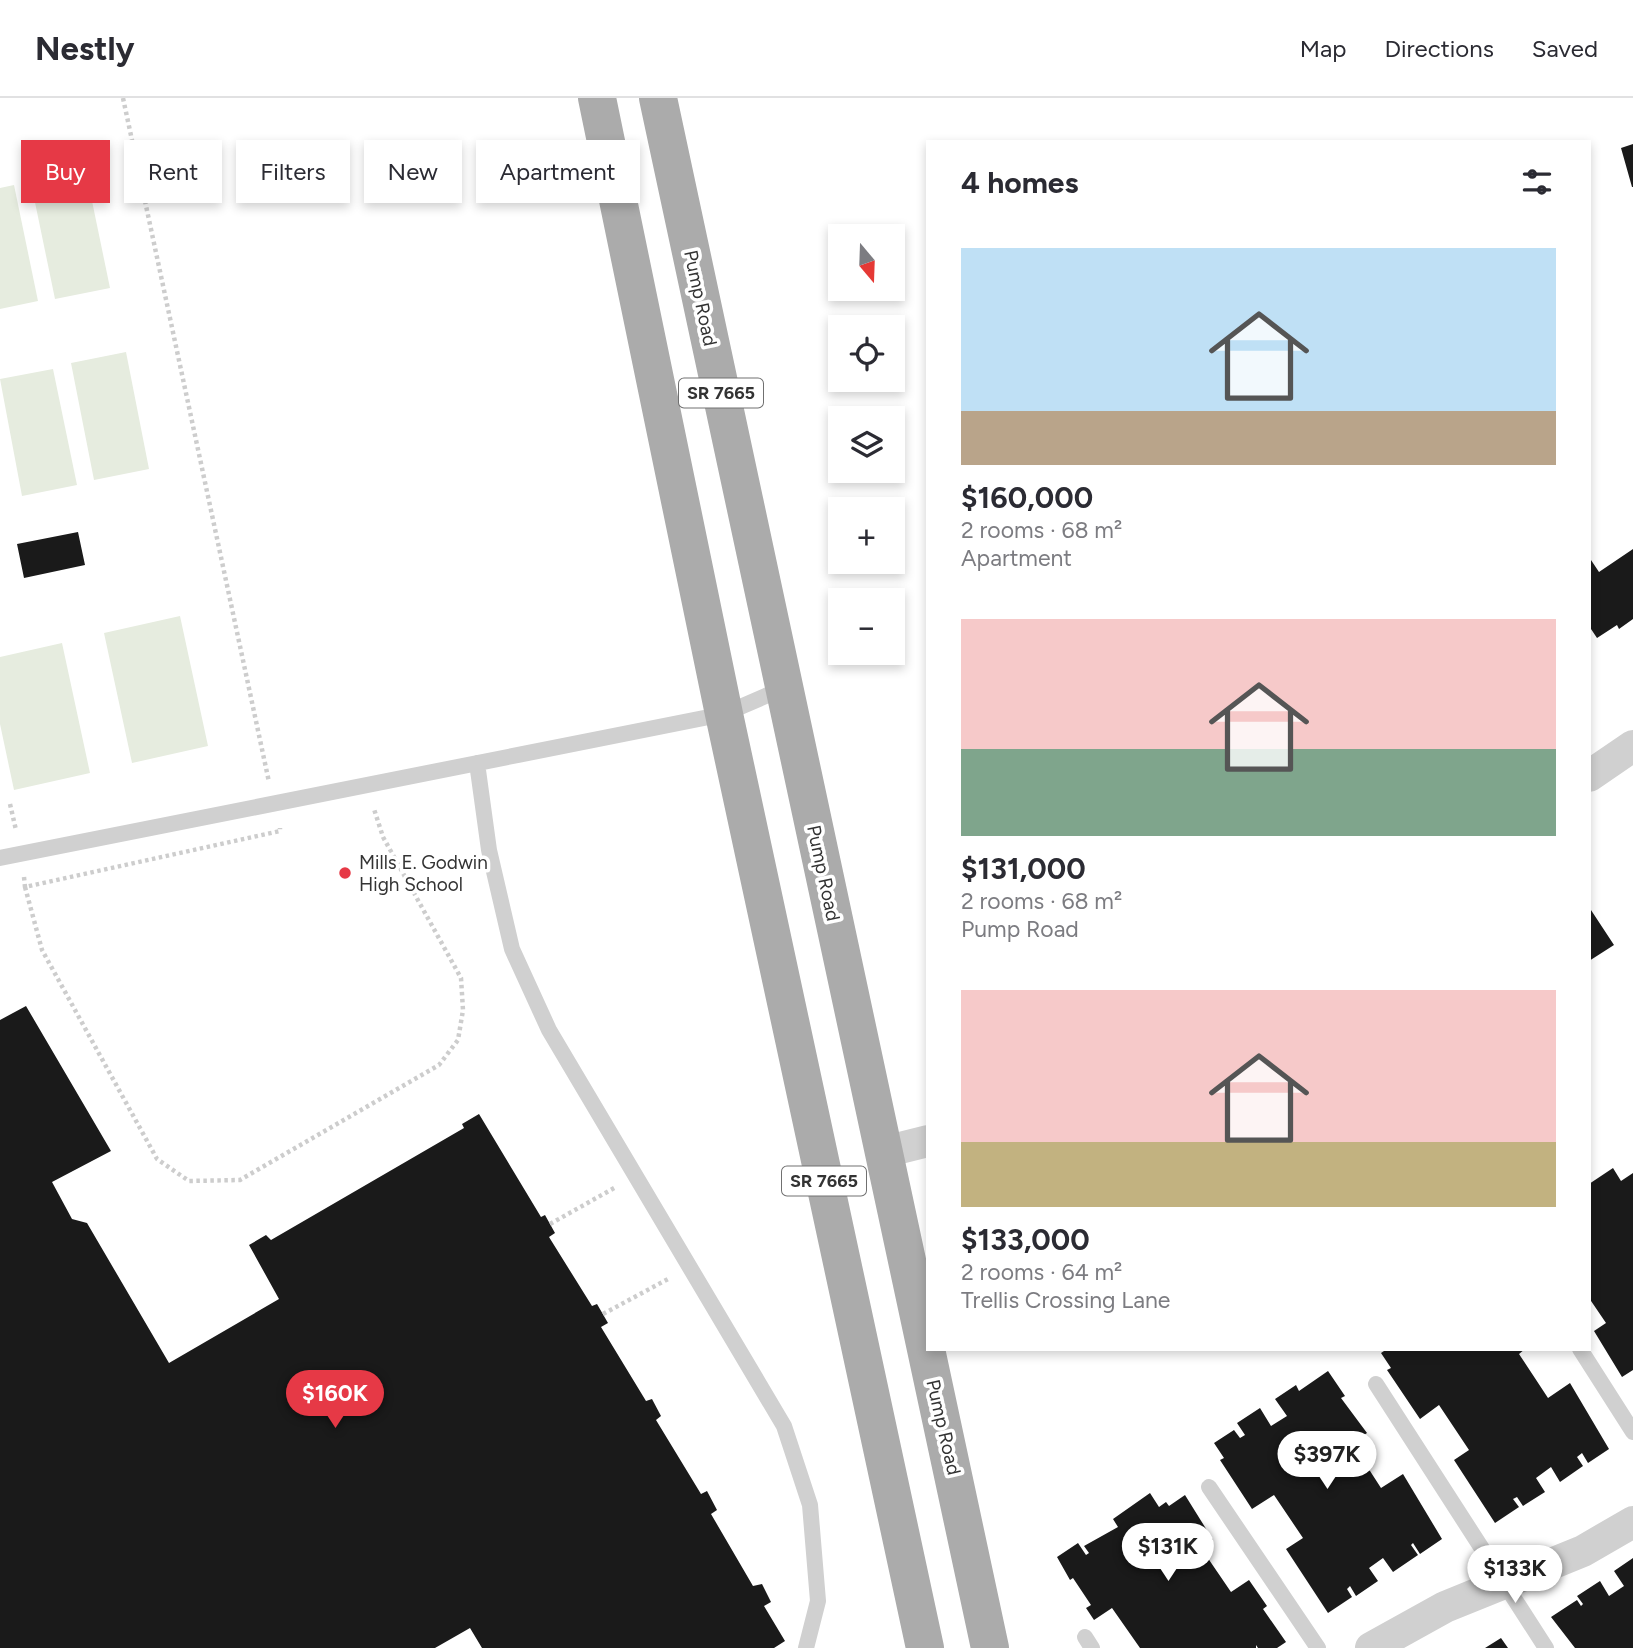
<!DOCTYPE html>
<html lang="en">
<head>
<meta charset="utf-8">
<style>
  body { margin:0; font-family:Figtree,sans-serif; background:#f7f7f7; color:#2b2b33; height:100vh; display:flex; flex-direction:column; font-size:26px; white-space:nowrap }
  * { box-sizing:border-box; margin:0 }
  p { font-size:23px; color:#7c7c81 }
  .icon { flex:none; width:38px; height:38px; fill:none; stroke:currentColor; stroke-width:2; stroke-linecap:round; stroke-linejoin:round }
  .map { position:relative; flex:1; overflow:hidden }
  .drawer { position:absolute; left:926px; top:42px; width:665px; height:1211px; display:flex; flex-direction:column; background:#fff; border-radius:0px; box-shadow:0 4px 10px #0003 }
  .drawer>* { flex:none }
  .guide { position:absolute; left:21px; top:42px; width:665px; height:63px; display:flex; gap:14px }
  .needle { width:46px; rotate:161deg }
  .controls { position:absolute; left:828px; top:126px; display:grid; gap:14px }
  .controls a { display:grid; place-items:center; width:77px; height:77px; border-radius:0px; background:#fff; box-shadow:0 4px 10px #0003; font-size:35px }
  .price { position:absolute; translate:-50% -60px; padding:0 16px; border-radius:24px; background:#fff; color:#222; font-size:23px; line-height:46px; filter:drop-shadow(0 2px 4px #0008) }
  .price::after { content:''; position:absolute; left:50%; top:42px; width:21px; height:16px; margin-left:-10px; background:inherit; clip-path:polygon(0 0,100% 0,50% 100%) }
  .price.active { background:#e63946; color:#fff }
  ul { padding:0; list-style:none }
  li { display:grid; align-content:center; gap:14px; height:371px; padding:0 35px }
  li span { display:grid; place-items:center; height:217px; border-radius:0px; color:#555 }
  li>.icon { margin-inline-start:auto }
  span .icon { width:126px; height:126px; fill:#fffc; stroke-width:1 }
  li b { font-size:30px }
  h2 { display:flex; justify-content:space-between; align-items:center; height:84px; padding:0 35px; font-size:30px }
  .pill { padding:0 24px; border-radius:0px; background:#fff; box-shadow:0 4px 10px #0003; font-size:24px; line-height:63px }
  .pill.active { background:#e63946; color:#fff }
  header { display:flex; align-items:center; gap:42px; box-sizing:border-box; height:98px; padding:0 35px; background:#fff; border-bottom:2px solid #e1e1e2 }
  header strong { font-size:33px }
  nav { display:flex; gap:38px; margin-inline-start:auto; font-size:24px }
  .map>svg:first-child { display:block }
  .green { fill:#e6ecdf }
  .building { fill:#1a1a1a }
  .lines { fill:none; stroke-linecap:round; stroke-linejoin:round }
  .path { stroke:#cdcdcd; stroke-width:4.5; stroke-dasharray:3.5 3.5; stroke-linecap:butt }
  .lane { stroke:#d0d0d0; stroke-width:16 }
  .street { stroke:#d0d0d0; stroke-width:32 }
  .primary { stroke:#ababab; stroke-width:38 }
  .poi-dot { fill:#e63946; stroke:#fff; stroke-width:2.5 }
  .labels { text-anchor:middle; stroke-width:7; stroke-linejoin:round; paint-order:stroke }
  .shield { fill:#fff; stroke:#707070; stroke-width:2 }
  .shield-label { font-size:18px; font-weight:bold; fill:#333 }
  .street-label { font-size:19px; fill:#333; stroke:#fff }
  .poi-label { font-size:19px; fill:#333; stroke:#fff; text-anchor:start }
</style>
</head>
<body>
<header>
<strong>Nestly</strong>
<nav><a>Map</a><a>Directions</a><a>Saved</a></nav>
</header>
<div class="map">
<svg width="1633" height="1550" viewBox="0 0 1633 1550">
  <rect width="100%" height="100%" fill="#fff"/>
  <path class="green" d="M86,74L110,190L55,201L31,85Z
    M14,87L38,203L0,211V90Z
    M126,254L149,371L94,382L71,265Z
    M53,271L77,387L22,398L0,281Z
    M180,518L208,648L132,665L104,535Z
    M62,545L90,675L14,692L0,626V559Z"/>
  <path class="building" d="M1633,46V89H1632L1621,50Z
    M78,434L85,467L24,480L17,446Z
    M1633,451V521L1619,531L1617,527L1597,540L1589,528V459L1599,474Z
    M1589,809L1614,847L1589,863Z
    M26,908L111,1053L52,1084L72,1121L87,1125L169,1265L279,1201L249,1147L266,1137L271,1142L464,1030L462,1026L479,1016L541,1119L545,1117L555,1135L549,1139L592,1208L597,1206L608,1225L601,1229L646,1303L652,1301L661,1318L656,1322L701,1396L707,1393L717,1412L711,1416L753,1488L762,1486L771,1504L764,1508L785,1543L774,1550H482L470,1530L435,1550H0V922Z
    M1613,1070L1621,1083L1633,1075V1272L1622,1279L1594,1233L1606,1225L1589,1200V1086Z
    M1387,1251H1525L1519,1256L1548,1300L1570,1285L1609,1351L1588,1365L1582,1355L1577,1359L1583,1368L1560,1384L1551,1369L1536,1380L1545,1394L1523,1408L1517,1399L1513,1401L1519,1409L1495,1425L1454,1362L1469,1352L1439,1307L1420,1321L1387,1272L1391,1270L1381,1255Z
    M1328,1273L1345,1298L1341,1300L1367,1335L1352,1345L1381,1390L1403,1376L1442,1441L1420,1456L1413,1445L1411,1447L1418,1457L1393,1474L1383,1460L1369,1470L1378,1483L1356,1498L1350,1488L1347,1491L1352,1499L1328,1515L1286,1451L1303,1440L1274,1397L1252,1411L1220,1362L1224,1360L1214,1345L1234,1332L1240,1340L1245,1337L1237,1325L1260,1310L1271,1328L1287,1318L1275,1301L1296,1287L1299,1293Z
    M1150,1395L1159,1409L1166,1404L1169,1408L1185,1397L1213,1442L1201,1450L1231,1494L1249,1482L1267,1508L1263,1511L1286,1544L1277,1550H1258L1256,1547V1550H1140L1112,1510L1094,1522L1086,1510L1091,1507L1073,1480L1070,1482L1057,1459L1078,1445L1086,1457L1089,1455L1084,1448L1118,1429L1113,1421Z
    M1633,1460V1550H1575L1551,1519L1577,1502L1581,1508L1583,1506L1577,1498L1600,1483L1609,1498L1624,1488L1614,1473Z
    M1501,1540L1508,1550H1485Z"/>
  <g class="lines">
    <path class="path" d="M123,0L269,684
      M10,706L16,732
      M24,779L25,789L280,733V730
      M25,789L42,852L157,1061L189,1083L240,1082L439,967L458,942L463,912L461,880L383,739L374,711
      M550,1126L616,1089
      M603,1216L668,1181"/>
    <path class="lane" d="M477,665L489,752L512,851L549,932L784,1328L810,1407L818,1503L806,1550
      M0,760L724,616L784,590
      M1580,1251L1633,1334
      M1376,1286L1546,1550
      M1209,1389L1318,1550
      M1085,1539L1092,1550"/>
    <path class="street" d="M1589,678L1633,648
      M884,1054L928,1043
      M1371,1550L1445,1509L1583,1453L1633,1424"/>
    <path class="primary" d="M597,0L724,616L925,1550
      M658,0L990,1550"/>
  </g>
  <circle class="poi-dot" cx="345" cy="775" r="7"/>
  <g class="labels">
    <g class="shield">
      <rect x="679" y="280.5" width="84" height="29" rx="5"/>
      <rect x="782" y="1068.5" width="84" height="29" rx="5"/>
    </g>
    <g class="shield-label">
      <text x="721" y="301">SR 7665</text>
      <text x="824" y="1089">SR 7665</text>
    </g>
    <g class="street-label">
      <text transform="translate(701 200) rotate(78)" y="7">Pump Road</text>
      <text transform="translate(824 775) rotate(78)" y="7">Pump Road</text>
      <text transform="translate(944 1329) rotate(77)" y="7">Pump Road</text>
    </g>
    <g class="poi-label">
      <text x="359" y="771">Mills E. Godwin<tspan x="359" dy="22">High School</tspan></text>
    </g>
  </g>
</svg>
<div class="controls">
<a><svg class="needle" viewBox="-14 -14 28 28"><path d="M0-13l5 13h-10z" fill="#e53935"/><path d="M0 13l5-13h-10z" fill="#7c7c81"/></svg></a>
<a><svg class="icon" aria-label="locate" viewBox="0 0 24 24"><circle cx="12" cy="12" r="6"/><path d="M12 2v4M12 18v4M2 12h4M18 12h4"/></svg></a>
<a><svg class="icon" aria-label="layers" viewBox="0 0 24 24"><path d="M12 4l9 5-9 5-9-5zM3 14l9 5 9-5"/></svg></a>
<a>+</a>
<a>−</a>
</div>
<b class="price active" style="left:335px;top:1332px">$160K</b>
<b class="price" style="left:1327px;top:1393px">$397K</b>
<b class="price" style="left:1168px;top:1485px">$131K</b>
<b class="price" style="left:1515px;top:1507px">$133K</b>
<div class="guide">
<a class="pill active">Buy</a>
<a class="pill">Rent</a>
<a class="pill">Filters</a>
<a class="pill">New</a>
<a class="pill">Apartment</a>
</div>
<section class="drawer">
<h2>4 homes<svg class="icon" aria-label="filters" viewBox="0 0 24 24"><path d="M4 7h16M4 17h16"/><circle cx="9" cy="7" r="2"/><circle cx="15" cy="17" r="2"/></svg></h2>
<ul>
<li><span style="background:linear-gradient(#bfe0f5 75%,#b9a48a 0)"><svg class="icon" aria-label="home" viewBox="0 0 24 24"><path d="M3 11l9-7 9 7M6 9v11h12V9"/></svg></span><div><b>$160,000</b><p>2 rooms · 68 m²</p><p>Apartment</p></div></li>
<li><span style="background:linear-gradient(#f6c9c9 60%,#7fa58c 0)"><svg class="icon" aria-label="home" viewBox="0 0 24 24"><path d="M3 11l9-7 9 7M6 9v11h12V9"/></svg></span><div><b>$131,000</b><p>2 rooms · 68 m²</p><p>Pump Road</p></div></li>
<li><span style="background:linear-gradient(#f6c9c9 70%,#c2b280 0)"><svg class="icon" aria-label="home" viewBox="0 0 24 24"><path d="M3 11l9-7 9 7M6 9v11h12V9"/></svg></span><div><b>$133,000</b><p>2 rooms · 64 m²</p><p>Trellis Crossing Lane</p></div></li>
</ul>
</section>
</div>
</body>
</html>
